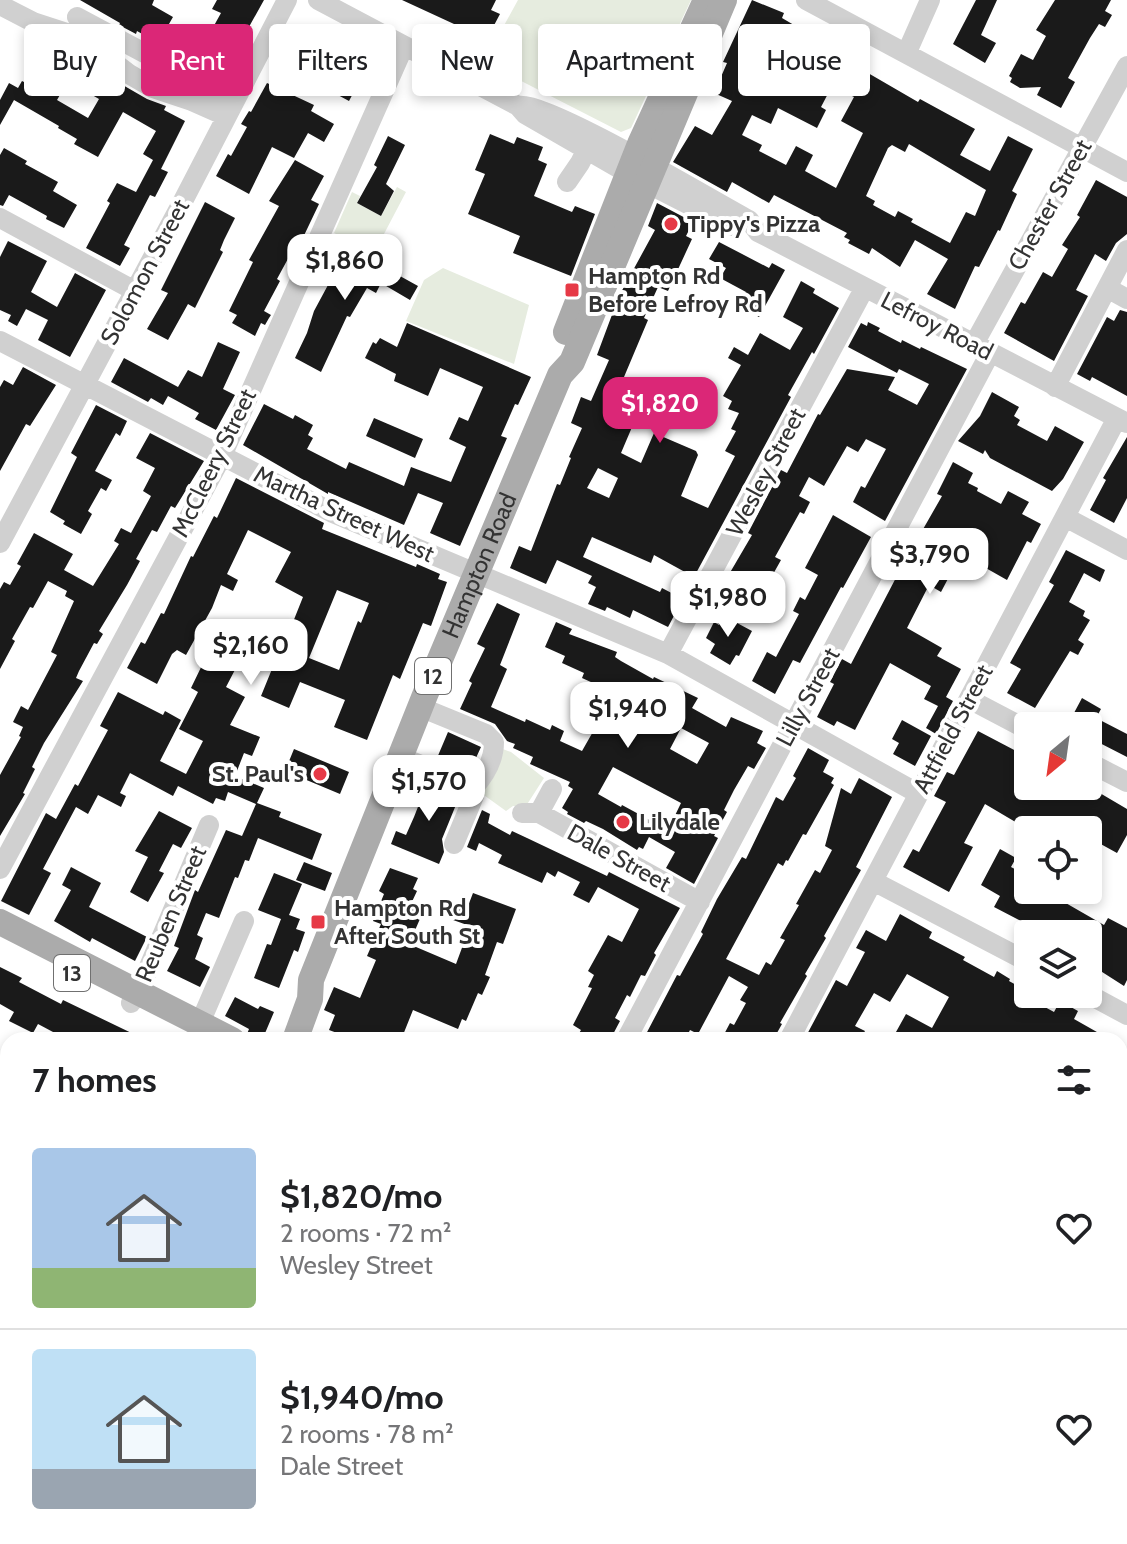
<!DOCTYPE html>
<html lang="en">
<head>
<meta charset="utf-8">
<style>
  body { margin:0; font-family:Cabin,sans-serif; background:#f2f2f2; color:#202124; height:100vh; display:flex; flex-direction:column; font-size:30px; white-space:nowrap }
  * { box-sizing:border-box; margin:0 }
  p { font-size:26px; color:#757577 }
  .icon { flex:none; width:44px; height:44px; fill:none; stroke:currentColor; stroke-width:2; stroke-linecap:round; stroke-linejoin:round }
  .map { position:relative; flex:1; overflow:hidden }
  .sheet { position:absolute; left:0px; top:1032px; width:1128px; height:512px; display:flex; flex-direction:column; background:#fff; border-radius:24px 24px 0 0; box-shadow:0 4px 12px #0003 }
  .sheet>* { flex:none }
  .hud { position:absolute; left:24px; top:24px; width:1080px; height:72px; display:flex; gap:16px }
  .needle { width:52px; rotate:209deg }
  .buttons { position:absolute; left:1014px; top:712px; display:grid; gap:16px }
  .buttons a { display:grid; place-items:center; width:88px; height:88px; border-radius:8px; background:#fff; box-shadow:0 4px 12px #0003; font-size:40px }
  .price { position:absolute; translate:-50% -68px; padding:0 18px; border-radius:16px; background:#fff; color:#222; font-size:26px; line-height:52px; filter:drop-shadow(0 2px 4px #0008) }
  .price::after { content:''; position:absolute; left:50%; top:48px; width:24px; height:18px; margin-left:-12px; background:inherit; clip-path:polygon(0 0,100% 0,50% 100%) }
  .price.active { background:#db2777; color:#fff }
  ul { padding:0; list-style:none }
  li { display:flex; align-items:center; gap:24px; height:200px; padding:0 32px }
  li+li { border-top:2px solid #e0e0e0 }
  li span { display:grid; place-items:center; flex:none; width:224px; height:160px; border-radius:8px; color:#555 }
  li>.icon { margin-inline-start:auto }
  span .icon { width:96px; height:96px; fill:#fffc; stroke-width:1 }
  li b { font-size:34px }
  h2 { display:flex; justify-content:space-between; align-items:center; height:96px; padding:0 32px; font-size:34px }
  .chip { padding:0 28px; border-radius:8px; background:#fff; box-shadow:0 4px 12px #0003; font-size:28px; line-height:72px }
  .chip.active { background:#db2777; color:#fff }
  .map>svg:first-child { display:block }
  .green { fill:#e6ecdf }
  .building { fill:#1a1a1a; fill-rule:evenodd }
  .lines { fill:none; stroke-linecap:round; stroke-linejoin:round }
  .minor { stroke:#d0d0d0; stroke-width:20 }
  .major { stroke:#ababab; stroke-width:26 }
  .poi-dot { fill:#e63946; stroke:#fff; stroke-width:3 }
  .labels { text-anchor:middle; stroke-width:8; stroke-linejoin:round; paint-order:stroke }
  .shield { fill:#fff; stroke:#707070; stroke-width:2 }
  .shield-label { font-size:22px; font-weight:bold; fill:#333 }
  .street-label { font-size:24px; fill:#333; stroke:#fff }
  .poi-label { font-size:24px; font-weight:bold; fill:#333; stroke:#fff; text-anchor:start }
</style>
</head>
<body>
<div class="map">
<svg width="1127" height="1544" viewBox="0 0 1127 1544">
  <rect width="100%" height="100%" fill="#fff"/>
  <path class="green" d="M518,0H691L631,128L621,132L484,62Z
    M397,187L406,192L374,253L334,233L352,192L360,196L357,203L381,216Z
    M443,268L529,305L514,364L406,321L424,280Z
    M500,748L511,752L544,778L526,806H513L506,811L481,793Z"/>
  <path class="building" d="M80,0H154L152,5L173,17L158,43L137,31L136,34L119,25L120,23Z
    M217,0H264L220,79L184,60L192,44L201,49L221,13L212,9Z
    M402,0H496L491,10L500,14L482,48L463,38L467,30Z
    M752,0L784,13L782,18L816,38L813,45L838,58L825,82L832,86L821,107L826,110L817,128L778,108L771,124L752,115L742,135L762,145L759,151L786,165L796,146L813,155L805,171L836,188L863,133L841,121L854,97L846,93L857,73L866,77L868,73L918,102L920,99L975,129L960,155L990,171L1008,136L1033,149L1012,191L1017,194L1000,231L998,230L979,267L975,266L955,309L927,294L948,259L915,240L900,267L872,248L869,254L848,243L850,240L844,237L847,233L774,195L769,203L732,182L727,192L673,162L695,126L712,135L732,101L714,93L727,63L723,62ZM774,49L806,67L795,87L764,71ZM909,144L986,190L975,216L966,212L950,243L911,222L913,219L898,211L895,217L873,205L875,201L866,196L888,148L892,145L905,152Z
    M976,0H997L981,35L996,43L985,63L953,44Z
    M1055,0H1111L1105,11L1112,15L1105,27L1099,24L1090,38L1068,78L1075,82L1061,108L1037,95L1041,87L1020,88L1010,82L1012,78L1009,76L1021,54L1033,60L1046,36L1036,30Z
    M300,29L366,69L349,101L323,87L327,79L285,56Z
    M42,39L76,50L121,84L147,99L166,106L164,110L185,121L161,169L168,172L155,197L150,195L124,245L130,248L120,266L86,248L110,203L107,201L117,183L136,192L153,160L143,154L156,131L123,112L98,157L74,144L77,139L58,128L59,126L14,100L0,125V100L9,83L18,88L22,81L40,90L53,67L33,56ZM68,81L99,99L88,118L57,100Z
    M267,83L314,105L311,111L334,124L324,142L308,133L294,158L272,147L249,194L216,176L228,154L231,156L247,127L241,124L249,111L251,112Z
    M490,134L514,144L517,137L543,147L538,160L547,164L534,196L572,212L575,206L595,214L571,276L513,253L520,236L468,214L485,174L475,170Z
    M388,136L405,145L386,184L394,191L381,216L357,203L377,167L374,165Z
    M4,148L27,161L25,164L58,182L53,191L77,205L64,228L46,219L47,216L9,195L3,206L0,205V155Z
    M295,160L324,176L311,200L319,204L299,246L296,244L277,279L280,281L264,311L271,315L269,318L265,325L261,323L255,336L232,323L237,315L229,311L253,262L249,260L279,206L269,201Z
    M1096,180L1127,197V234L1116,243L1106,261L1095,254L1076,290L1088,296L1054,361L1004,333L1021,302L1025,304L1043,272L1052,277L1068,249L1062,245L1080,217L1077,215Z
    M205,202L235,218L224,240L220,250L223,252L195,308L188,304L168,340L147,329L168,293L161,290Z
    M657,203L693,222L686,236L692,239L668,291L658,287L644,318L648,320L624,377L629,379L625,390L647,399L648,397L652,399L660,382L674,388L666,405L673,408L665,425L638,413L621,453L641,463L654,433L696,451L698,455L681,496L708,508L735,456L725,451L736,431L731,429L739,413L728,409L732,401L723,396L741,365L728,358L734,347L748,355L760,333L790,350L803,328L783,317L801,281L815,289L813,293L839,308L814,354L812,352L788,395L791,397L694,577L654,555L651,563L592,537L583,557L660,592L662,588L683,599L668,627L633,610L630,618L607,607L605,611L588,604L596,587L588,583L592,576L557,560L546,584L510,568L519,546L531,551L557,484L560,485L571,458L569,457L582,428L571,423L581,397L591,401L609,360L597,355L619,296L655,230L648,226ZM598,468L618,478L609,498L587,488Z
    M8,241L47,261L31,292L57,307L75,273L106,290L70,357L38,340L48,320L26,309L17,326L8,321L11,315L0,310V257Z
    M719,242L769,268L772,263L785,270L759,317L738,305L746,292L720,278L726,268L709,259Z
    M337,248L350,255L353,250L418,286L410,300L381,283L376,293L367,288L350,317L347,316L321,372L295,358L307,333L314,311L335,272L326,267Z
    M1120,310L1127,312V396L1092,377L1090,381L1077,374L1107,317L1114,321Z
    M868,322L880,328L878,331L901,343L902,340L920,349L921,347L967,369L885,521L853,502L861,486L865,488L886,449L866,439L858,452L847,446L824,486L809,477L799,496L810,502L804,514L800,512L775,557L781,560L767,585L757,579L743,604L734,599L742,584L728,576L752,535L748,533L781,470L787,473L818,414L820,415L847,369L895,377L888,390L917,405L929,384L899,369L897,373L848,347L861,323L867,326Z
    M407,323L531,377L518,405L515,404L501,436L507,438L460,546L430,533L443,503L418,493L404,525L328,492V494L243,445L264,404L293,419L295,415L313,425L308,435L313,438L307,449L346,469L349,462L404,486L411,467L451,482L466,447L449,439L459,417L468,421L483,387L440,368L428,396L394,381L396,374L365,358L373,342L376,344L380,338L397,347Z
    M218,342L240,352L223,389L235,395L216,430L195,419L199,413L168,396L163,405L151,398L148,402L111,382L124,358L178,387L188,370L202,377Z
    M23,367L56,385L30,426L26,424L0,471V387L4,380L13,385Z
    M992,392L1019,407L1014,416L1020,420L1017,425L1047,441L1055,426L1084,442L1063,479L1052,491L990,458L985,450L983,454L958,441L980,416Z
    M96,405L127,421L120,436L116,433L95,471L112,480L106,491L101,488L88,511L92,514L81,534L63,524L65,521L50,512L77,457L71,453Z
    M374,418L423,439L415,458L366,436Z
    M150,433L204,461L175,508L171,506L157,532L152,530L136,559L140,561L127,585L99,631L103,634L97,644L94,643L79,671L76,678L83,681L44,743L32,767L35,769L23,793L25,794L0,836V775L21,737L19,736L23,727L13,722L21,706L28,710L57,655L51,652L74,601L65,596L67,591L48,581L33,608L30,607L12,639L15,641L0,669V589L4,582L10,585L21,566L17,564L34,533L73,554L64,570L93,586L119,544L114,541L121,528L131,533L151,496L143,491L155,468L136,458Z
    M1127,437V498L1114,523L1090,510L1106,480L1103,478Z
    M953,462L973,473L968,483L978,488L977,491L1001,504L1008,491L1029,502L1022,514L1041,524L1031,543L1027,541L1007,580L961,554L941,592L929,585L907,628L942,648L937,656L961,669L946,697L953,701L936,734L926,728L938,706L924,699L931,686L890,663L855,730L837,721L834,726L817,717L834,684L830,682L842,659L851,664L900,570L897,568L914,536L918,538L942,496L937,494Z
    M236,478L324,523L322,529L416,567L417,564L440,574L438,579L447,582L431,626L423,623L400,679L393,675L367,740L334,727L345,700L300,682L289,708L261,696L272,669L252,661L248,669L238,664L226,687L245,697L230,725L260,737L252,756L244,753L235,776L264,788L257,803L281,812L279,817L322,834L312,860L258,838L249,861L245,860L238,878L235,877L219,918L206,913L197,935L203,938L195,959L210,967L200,987L167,971L179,948L174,946L195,890L198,892L226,830L242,836L256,804L228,792L225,801L216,798L213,804L178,786L173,796L130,773L120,793L126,796L121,807L98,795L88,814L76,807L43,869L51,873L29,915L1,901L46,813L56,819L75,784L78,786L108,730L100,726L118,692L163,715L165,711L181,720L160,761L186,774L203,741L179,729L198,692L191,688L207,655L218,661L227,644L238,650L241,643L273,660L279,645L283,647L303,597L275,582L291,552L248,530L227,574L238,580L233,591L221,585L212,608L186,655L177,650L172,654L157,684L127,668L141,642L145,644L161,613L164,614L191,556L193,557L214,516L217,518ZM337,590L369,603L361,623L358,621L339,670L309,658Z
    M833,515L871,537L843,588L841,587L800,663L793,660L775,694L752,681L767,652L776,657L799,614L793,611L800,597L805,600L818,575L805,568Z
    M1066,550L1105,570L1100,582L1084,573L1069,602L1085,611L1083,616L1090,620L1078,640L1084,644L1078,655L1070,651L1035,708L1007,693L1021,669L1010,663L1054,585L1049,582Z
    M497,603L520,614L500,665L507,669L491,707L525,722L526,719L550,730L552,725L564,731L560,741L582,751L615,693L582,678L584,673L562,663L565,656L545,647L556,622L572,629L569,634L617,652L615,657L621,661L653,679L654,677L698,698L692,708L726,727L731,717L763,731L757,743L766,748L754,769L748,766L734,790L724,810L727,812L714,836L718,838L694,884L666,868L675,852L649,837L643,849L639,847L637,850L603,829L586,821L584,823L567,814L568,812L562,808L573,789L568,786L570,782L530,764L533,757L513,748L515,744L507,741L495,724L460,709L472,683L469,681L485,648L477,644ZM681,728L709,743L697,764L670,749ZM613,767L681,803L668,830L622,805L621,807L598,794Z
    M724,616L752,631L739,656L736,655L730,665L710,653L715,644L706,638L714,622L719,625Z
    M1082,698L1101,709L1096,718L1127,734V757L1088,737V726H1067Z
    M902,720L931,736L915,766L893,754L899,743L892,739Z
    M978,731L1020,753L1026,742L1028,743V786H1095L1093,789L1127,809V835L1117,853L1097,842L1100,837L1075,823L1071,830H1029L985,804L964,843L973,847L949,892L903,867L913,849L919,852L946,802L934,796L947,772L954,775Z
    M448,732L481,747L470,771L437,758Z
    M808,748L829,760L823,772L834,778L831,783L834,785L806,835L803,834L788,861L786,860L783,866L778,863L726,959L759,975L766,962L771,965L785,940L780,938L799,905L796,904L815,870L820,873L832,850L825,846L841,788L851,794L859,778L892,797L856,867L861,870L824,936L826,938L805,974L807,976L780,1023L782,1024L773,1040H721L730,1023L734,1025L746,1003L740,1000L748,987L729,976L698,1034L690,1030L685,1040H652L645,1036L677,975L680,976L703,934L701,932L717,899L742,857L746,859L776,797L783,801L796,778L793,776Z
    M294,749L349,772L340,794L285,771Z
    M419,778L460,795L442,839L444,852L439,864L391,844L396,831L406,835L414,817L425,789L416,785Z
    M482,810L490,814L488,823L510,835L512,831L527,838L607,876L609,872L680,908L654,953L656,955L645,976L641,975L630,997L627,995L615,1018L620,1021L610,1040H575L581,1030L573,1025L592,988L588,987L594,975L588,971L608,935L622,942L639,909L598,887L589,903L573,895L580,882L558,871L555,877L547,872L542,883L498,863L502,855L479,843L476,851L467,847Z
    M159,811L192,828L181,848L173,844L159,871L164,873L148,902L130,892L148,857L135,851Z
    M1000,849L1016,858L1011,867L1028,876V890L1047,901L1053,891L1066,899L1064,902L1104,925L1108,918L1127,928V980L1124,986L1088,963V934H1014L1021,921L994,907L1000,896L981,885Z
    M304,862L332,873L325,891L296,880Z
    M71,867L101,883L89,907L147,937L135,961L92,938L90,942L54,921L71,890L62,885Z
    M390,868L418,878L413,889L417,891L410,906L423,912L409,944L456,964L470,926L439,915L446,898L468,906L473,893L516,909L503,944L497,942L485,975L490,977L482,995L478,993L466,1021L462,1019L458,1029L413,1010L401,1040H356L329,1030L335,1015L324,1010L334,987L360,998L376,960L367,956L381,924L373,921L384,894L379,891Z
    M274,873L302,884L289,915L300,919L296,929L305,932L298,952L294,950L279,988L254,978L267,944L271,945L281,919L258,910Z
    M900,914L932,932L929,938L965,957L963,960L994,977L997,971L1010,979L1009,981L1034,995L1032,1000L1054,1012L1060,1001L1078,1011L1074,1019L1111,1040H964L954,1034L952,1039L954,1040H911L896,1032L906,1014L932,1028L949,997L907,974L890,1002L874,993L855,1026L865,1031L860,1040H804L836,980L847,986L865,952L856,948L866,930L886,941Z
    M0,967L22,978L19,982L61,1004L63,1000L146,1040H68L38,1024L33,1033L9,1021L14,1012L0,1004Z
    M235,997L258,1009L260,1006L274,1012L263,1038L258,1039L247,1034L249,1029L225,1016Z"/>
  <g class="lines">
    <path class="minor" d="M318,0L518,106L525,114L629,174L731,226
      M806,0L1127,172
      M0,5L33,22L82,38L129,74L153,88L192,101L226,116
      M77,17L234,101
      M907,52L930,0
      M518,106C544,99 715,202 749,220L758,232L1127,423
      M567,182L580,163L587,149
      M0,218L135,291
      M1107,288L1127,299
      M0,341L333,513L668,654L919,794
      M974,344L1127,66
      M1055,387L1127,250
      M1065,517L1127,550
      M0,543L183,201L287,0
      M668,654L864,289
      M969,699L1028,730
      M399,756L474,787C485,775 494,759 494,742L486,734L420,707
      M1088,762L1127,782
      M522,813H539L700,902
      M539,813L552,789
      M454,844L474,796V787
      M0,869L222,456L404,46
      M873,881L1028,962
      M1088,994L1127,1015
      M131,1003L143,981L209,825
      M200,1023L244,921
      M626,1040L990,353
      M789,1040L1117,418
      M1120,1141L1127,1145
      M0,1237L8,1231
      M0,1302L8,1313
      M1120,1325L1127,1329
      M1120,1429L1127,1418
      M1120,1460L1127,1445
      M162,1536L167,1544
      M519,1544L523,1536
      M782,1544L786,1536
      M1057,1544L1061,1536
      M1077,1544L1081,1536"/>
    <g class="major">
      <path d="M566,332L640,144L706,0"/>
      <path d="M0,922L232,1040"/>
      <path id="s1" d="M295,1040L310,999L311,980L425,695L560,375L572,362L724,0"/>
      <path d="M1120,1513L1127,1517"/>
      <path d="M51,1544L53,1536"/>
    </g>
  </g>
  <g class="poi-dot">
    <circle cx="671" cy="224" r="8"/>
    <rect x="564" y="282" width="16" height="16" rx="4"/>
    <circle cx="320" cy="774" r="8"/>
    <circle cx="623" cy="822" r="8"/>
    <rect x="310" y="914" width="16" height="16" rx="4"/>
  </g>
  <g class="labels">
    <g class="shield">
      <rect x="415" y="658" width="36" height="36" rx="6"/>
      <rect x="54" y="955" width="36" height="36" rx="6"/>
    </g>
    <g class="shield-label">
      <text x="433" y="684">12</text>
      <text x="72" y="981">13</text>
    </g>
    <g class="street-label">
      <text transform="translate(1050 205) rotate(-61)" y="8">Chester Street</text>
      <text transform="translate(145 272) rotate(-62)" y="8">Solomon Street</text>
      <text transform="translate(937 326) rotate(27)" y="8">Lefroy Road</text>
      <text transform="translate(214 463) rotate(-64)" y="8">McCleery Street</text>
      <text transform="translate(766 472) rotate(-62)" y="8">Wesley Street</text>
      <text transform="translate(344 514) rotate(25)" y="8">Martha Street West</text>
      <text dy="8" stroke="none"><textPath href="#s1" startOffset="510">Hampton Road</textPath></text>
      <text transform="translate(808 697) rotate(-62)" y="8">Lilly Street</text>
      <text transform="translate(953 729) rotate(-62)" y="8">Attfield Street</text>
      <text transform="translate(619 858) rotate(29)" y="8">Dale Street</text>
      <text transform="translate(171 914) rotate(-67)" y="8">Reuben Street</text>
    </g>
    <g class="poi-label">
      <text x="687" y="232">Tippy's Pizza</text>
      <text x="588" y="284">Hampton Rd<tspan x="588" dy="28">Before Lefroy Rd</tspan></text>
      <text x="304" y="782" text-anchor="end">St. Paul's</text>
      <text x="639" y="830">Lilydale</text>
      <text x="334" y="916">Hampton Rd<tspan x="334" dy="28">After South St</tspan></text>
    </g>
  </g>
</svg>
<div class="buttons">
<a><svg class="needle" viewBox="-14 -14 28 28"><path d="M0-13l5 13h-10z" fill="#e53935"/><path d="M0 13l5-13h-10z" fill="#757577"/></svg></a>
<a><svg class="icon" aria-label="locate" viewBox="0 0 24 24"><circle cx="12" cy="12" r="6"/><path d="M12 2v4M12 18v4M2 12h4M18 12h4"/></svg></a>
<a><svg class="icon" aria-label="layers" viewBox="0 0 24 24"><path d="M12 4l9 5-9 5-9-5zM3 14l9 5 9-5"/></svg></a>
</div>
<b class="price" style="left:345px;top:302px">$1,860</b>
<b class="price active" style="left:660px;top:445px">$1,820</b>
<b class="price" style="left:930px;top:596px">$3,790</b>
<b class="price" style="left:728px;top:639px">$1,980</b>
<b class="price" style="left:251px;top:687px">$2,160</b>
<b class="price" style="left:628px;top:750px">$1,940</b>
<b class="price" style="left:429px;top:823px">$1,570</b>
<div class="hud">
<a class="chip">Buy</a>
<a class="chip active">Rent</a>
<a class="chip">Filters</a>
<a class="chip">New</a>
<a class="chip">Apartment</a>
<a class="chip">House</a>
</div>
<section class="sheet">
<h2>7 homes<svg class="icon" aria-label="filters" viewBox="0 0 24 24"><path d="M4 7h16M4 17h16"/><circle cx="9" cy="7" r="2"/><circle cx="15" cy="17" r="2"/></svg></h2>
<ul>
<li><span style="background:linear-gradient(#a9c7e8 75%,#8fb573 0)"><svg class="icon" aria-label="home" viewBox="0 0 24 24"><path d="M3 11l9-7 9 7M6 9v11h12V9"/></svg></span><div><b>$1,820/mo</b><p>2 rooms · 72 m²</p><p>Wesley Street</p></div><svg class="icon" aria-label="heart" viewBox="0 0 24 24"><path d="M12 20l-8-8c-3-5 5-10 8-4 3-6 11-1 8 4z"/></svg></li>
<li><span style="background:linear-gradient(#bfe0f5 75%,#9aa5b1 0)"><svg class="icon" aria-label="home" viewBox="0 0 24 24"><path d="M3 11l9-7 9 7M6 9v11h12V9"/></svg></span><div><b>$1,940/mo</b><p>2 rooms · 78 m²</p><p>Dale Street</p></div><svg class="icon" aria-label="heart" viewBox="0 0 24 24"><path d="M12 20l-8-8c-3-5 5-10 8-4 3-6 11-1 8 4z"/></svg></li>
</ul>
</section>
</div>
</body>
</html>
